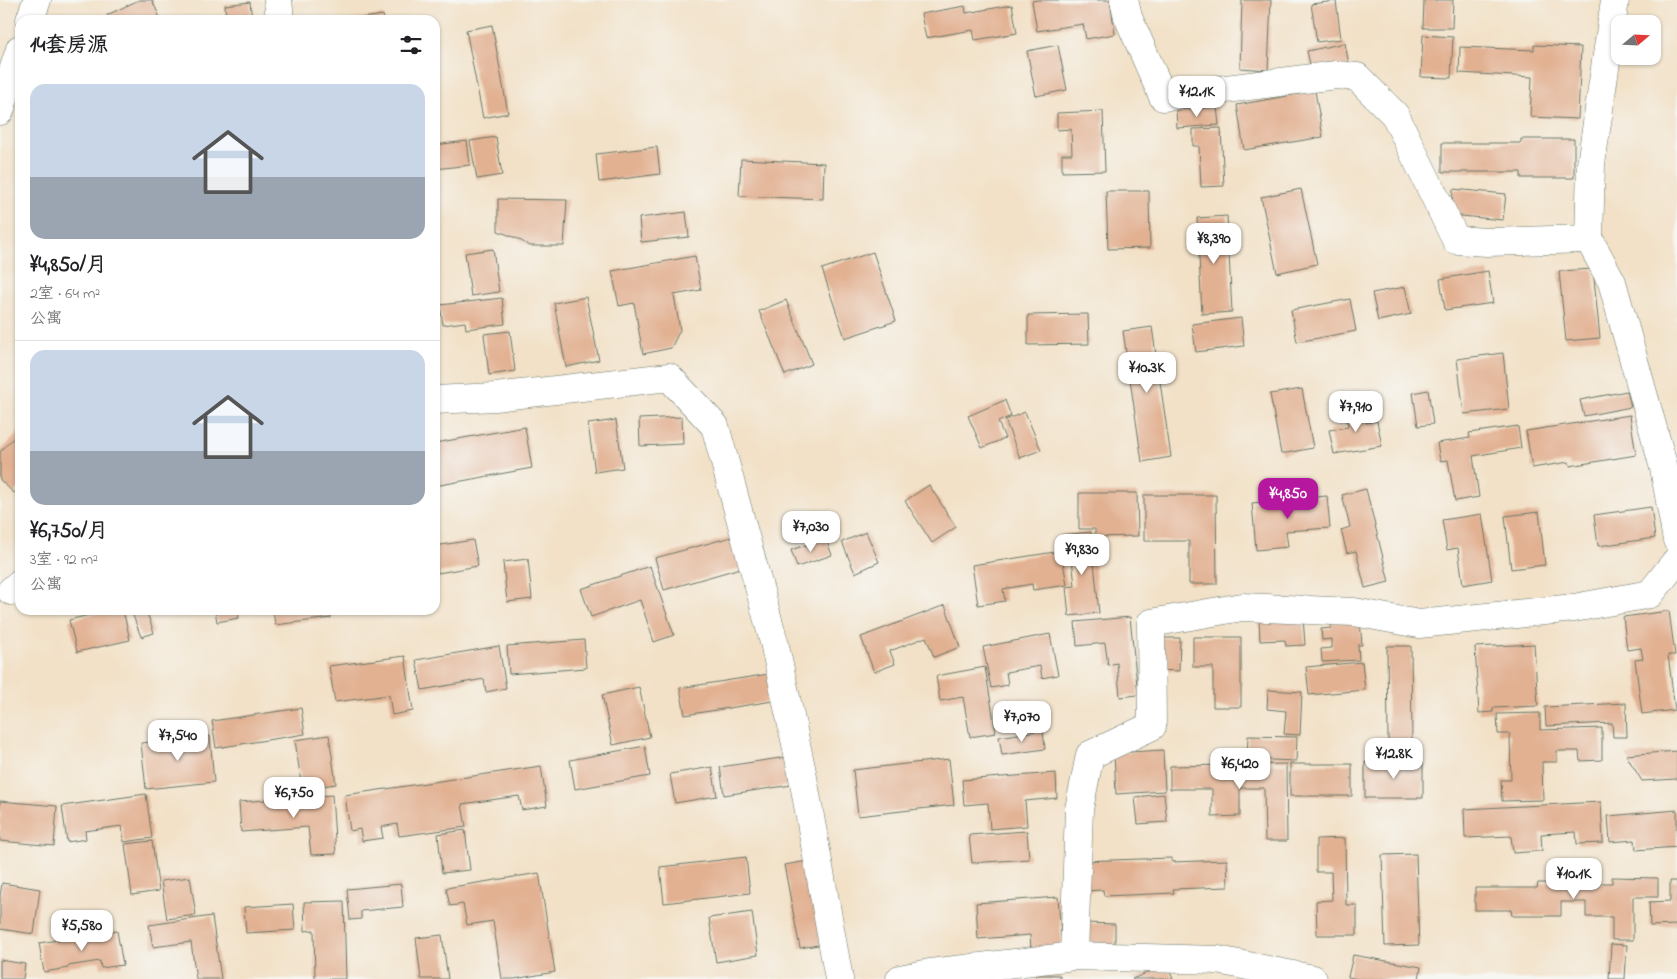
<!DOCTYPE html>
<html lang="zh">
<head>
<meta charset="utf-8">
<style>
  body { margin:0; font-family:"Indie Flower","LXGW WenKai TC",sans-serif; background:#f2f2f2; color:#202124; height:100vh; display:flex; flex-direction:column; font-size:19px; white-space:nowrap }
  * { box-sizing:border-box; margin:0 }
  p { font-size:16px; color:#757577 }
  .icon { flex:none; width:28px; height:28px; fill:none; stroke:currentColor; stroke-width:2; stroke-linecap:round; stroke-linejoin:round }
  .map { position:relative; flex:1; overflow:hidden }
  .drawer { position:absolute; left:15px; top:15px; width:425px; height:600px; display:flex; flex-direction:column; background:#fff; border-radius:15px; box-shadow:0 1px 4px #0004 }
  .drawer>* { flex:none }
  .needle { width:32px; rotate:71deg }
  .controls { position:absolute; left:1611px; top:15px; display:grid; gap:10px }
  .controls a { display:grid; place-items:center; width:50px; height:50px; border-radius:10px; background:#fff; box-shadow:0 1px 4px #0004; font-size:25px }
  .price { position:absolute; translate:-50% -42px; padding:0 11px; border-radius:10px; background:#fff; color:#222; font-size:16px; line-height:32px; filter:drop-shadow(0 1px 2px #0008) }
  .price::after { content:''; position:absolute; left:50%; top:30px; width:15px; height:11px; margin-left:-8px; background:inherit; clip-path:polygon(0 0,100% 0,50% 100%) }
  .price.active { background:#b5179e; color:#fff }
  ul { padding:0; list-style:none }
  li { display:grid; align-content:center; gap:10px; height:265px; padding:0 15px }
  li+li { border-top:1px solid #e0e0e0 }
  li span { display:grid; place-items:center; height:155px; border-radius:15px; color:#555 }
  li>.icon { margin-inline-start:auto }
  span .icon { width:90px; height:90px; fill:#fffc; stroke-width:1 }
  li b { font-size:21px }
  h2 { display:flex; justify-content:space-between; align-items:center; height:60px; padding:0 15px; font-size:21px }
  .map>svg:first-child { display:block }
  .building { fill:#e2b192 }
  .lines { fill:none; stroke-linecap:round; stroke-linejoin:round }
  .minor-casing { stroke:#697667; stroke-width:29 }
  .minor { stroke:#fff; stroke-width:28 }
</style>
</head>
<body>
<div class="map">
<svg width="1677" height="979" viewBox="0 0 1677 979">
  <rect width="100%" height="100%" fill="#f6f6f2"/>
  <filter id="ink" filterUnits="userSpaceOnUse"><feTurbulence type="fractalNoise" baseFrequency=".02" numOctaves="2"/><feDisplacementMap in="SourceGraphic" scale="10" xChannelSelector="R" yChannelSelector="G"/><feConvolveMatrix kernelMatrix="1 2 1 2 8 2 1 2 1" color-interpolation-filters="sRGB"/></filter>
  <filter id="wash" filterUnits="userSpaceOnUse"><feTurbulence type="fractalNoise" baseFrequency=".0096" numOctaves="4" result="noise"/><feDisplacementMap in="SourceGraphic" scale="20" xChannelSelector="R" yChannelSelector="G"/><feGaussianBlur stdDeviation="1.12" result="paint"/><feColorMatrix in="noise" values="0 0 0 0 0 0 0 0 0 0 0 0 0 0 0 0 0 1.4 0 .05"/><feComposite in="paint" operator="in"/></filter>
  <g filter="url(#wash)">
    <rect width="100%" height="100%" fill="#f2e1c7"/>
    <g id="blocks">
      <path class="building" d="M139,0H152L161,20H110L107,15Z
        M1037,0H1110L1115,34L1086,39L1083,24L1037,31L1032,1Z
        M1242,0H1271L1268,70L1240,68Z
        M1424,0H1453L1452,28H1423Z
        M1336,1L1341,39L1317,42L1311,4Z
        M250,2L252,20H226L225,5Z
        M1012,5L1017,33L975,40L973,30L926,38L921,14L965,6L966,13Z
        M383,15L384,20H356V19Z
        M492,25L508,113L483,118L466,30Z
        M1423,35L1453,37L1451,78L1421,77Z
        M1345,43L1349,65L1312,73L1307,51Z
        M1058,45L1067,90L1036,96L1027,51Z
        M1534,45L1581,47L1578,119L1530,117L1532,77L1459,73L1460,47L1534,50Z
        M1315,91L1323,137L1244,150L1237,105Z
        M1217,107L1219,125L1177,128L1176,110Z
        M1103,111L1105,171L1062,172V154H1072L1071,129L1057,130V113Z
        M1221,128L1224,186L1201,187L1199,146H1193V129Z
        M496,137L502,175L477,179L470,141Z
        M1521,139H1574V178H1521V172H1442V143H1521Z
        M467,141L470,165L435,169V145Z
        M657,147L660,174L599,182L596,154Z
        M741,159L824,163L823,199L739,196Z
        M1301,189L1317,264L1277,273L1261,197Z
        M1453,189L1506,194L1503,220L1451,215Z
        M1106,191H1149L1150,248L1108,249Z
        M498,199L567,200L564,246H530L516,238L498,231Z
        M686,212L689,237L641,242L639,218Z
        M1227,216L1232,312L1202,314L1197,218Z
        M493,249L499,292L471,296L465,253Z
        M873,252L896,321L845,338L822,269Z
        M695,256L701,290L674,295L680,330L671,348L643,354L634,303L619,306L612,271Z
        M1593,269L1600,338L1566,341L1559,271Z
        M1488,271L1493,303L1445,310L1440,279Z
        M1405,287L1411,314L1378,321L1372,293Z
        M586,297L599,360L566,367L554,303Z
        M502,298L505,324L466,329L465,322L443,325L440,305Z
        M1350,299L1356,331L1297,342L1291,310Z
        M786,300L812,364L785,375L759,311Z
        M1088,314L1089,344L1028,345V315Z
        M1241,318L1244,346L1196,352L1192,324Z
        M1152,327L1171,457L1142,462L1123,331Z
        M510,331L515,371L489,375L484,334Z
        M1503,353L1509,409L1464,414L1457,359Z
        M1302,389L1313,448L1281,454L1270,394Z
        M1428,390L1433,424L1418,426L1413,393Z
        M1627,391L1631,407L1584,416L1580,400Z
        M1005,400L1011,416L998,422L1005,438L982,448L968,416Z
        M1362,404L1366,423L1377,421L1382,446L1334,454L1329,430L1348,427L1345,408Z
        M1025,412L1041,450L1020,458L1005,420Z
        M1630,415L1636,455L1570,466L1569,462L1532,468L1526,431Z
        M682,417L683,444L640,446L639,419Z
        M616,420L623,468L595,472L588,424Z
        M1518,426L1521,448L1473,456L1479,497L1455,501L1448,460L1440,461L1437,443L1470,438L1469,433Z
        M525,427L532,468L435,486V443Z
        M20,431V486L14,493L0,480V452Z
        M929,485L956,527L932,543L905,501Z
        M1366,489L1389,582L1365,588L1356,551L1347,553L1341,530L1350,527L1342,495Z
        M1079,493H1137L1138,536L1095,537V529H1079Z
        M1144,495H1216L1217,584H1189V541H1144Z
        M1327,496L1330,528L1286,531L1288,547L1256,550L1252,503Z
        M1651,507L1655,538L1598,546L1594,515Z
        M1539,512L1545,565L1511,569L1505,516Z
        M1482,514L1492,580L1463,585L1458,548L1447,550L1442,520Z
        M866,532L879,562L855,573L842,542Z
        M1091,532L1099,613L1069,616L1066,587L1075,586L1070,539L1061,540V535Z
        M735,536L744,567L664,590L655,558Z
        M826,539L832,555L797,567L791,550Z
        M473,540L478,566L438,573L435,560V546Z
        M1061,551L1067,585L1033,590L1032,584L1003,589L1005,601L978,605L972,565Z
        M528,559L532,599L507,602L503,562Z
        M650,566L674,635L654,642L640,600L591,617L581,589Z
        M945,605L960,647L934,657L926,637L890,651L895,664L874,672L861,637Z
        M109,610H123L130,640L77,652L69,620Z
        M131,610H146L154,633L141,637Z
        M215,610H238L239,618L217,622Z
        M273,610H330L331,618L275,625Z
        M1669,611L1675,655H1668L1675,710L1642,714L1635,660L1643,659L1641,648L1627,650L1623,617Z
        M1130,617L1138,695L1120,697L1117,663L1108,665L1105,643L1077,646L1075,622Z
        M1303,617L1305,645L1286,646L1285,640L1260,641L1259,619Z
        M1360,620L1362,645H1358L1359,660L1322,662L1321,649L1332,648V639L1322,640L1321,629L1331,628V623Z
        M1050,634L1058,675L1042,678L1040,666L1006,672L1008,685L991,688L983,647Z
        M1193,637H1241V707H1213V667H1193Z
        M1158,638H1180L1179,671L1158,670Z
        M584,640L586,668L509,674L507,646Z
        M1534,644L1538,706L1493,708V712L1479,713L1475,647Z
        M499,646L506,688L486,692L484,679L422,690L416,660Z
        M1387,646H1411L1412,740L1388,741Z
        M405,656L413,711L392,715L389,695L335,702L329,666Z
        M1362,662L1365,690L1309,695L1306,667Z
        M985,667L996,733L970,737L963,697L940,701L936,676Z
        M769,674L773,701L685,715L680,688Z
        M639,687L650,737L613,745L602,695Z
        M1268,690L1302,692L1300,735L1284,734L1286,711L1267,709Z
        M1626,703L1627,737H1613L1612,723L1546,726L1545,707Z
        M301,708L305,734L216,748L212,721Z
        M1540,713V730L1602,728V760L1580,761L1579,751H1557V762H1542L1543,800L1502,801L1501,780H1511L1510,734H1498L1497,714Z
        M1043,730L1045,749L1002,755L999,737Z
        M329,735L336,784L302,789L295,740Z
        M210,736L214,782L146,789L141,743Z
        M1248,736L1297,737L1296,761L1247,759Z
        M645,746L650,776L575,789L570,760Z
        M1163,750L1165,791L1116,794L1114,753Z
        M1677,751V779L1642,781L1626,755Z
        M787,757L792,785L724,795L720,767Z
        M949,759L954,805L858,816L853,770Z
        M1365,762L1423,763V798H1365Z
        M1286,764L1287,841H1265L1264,788H1240V816L1212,817V789H1170V766Z
        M1290,764H1352V796H1290Z
        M541,766L547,806L522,810L519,796L462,804L466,827L399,836L397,824L381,827L383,838L362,841L360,829L350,831L345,795Z
        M712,767L717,796L675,803L670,774Z
        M1056,773L1057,798L1025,801L1027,826L990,829L988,803L964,805L962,780Z
        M146,794L152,838L124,842L122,826L85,831L86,839L67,842L62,806Z
        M1164,794L1167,822L1138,824L1135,797Z
        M332,795L336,854L311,855L308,827L241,832L239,802Z
        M0,801L57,806L54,846L0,841Z
        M1601,802L1603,843L1577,844L1576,832L1541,834L1542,851L1513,853L1511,836L1465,838L1464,809Z
        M1677,810V847L1636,850L1635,840L1610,842L1608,816Z
        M465,830L470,870L442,873L438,834Z
        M1027,831L1029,859L972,863L969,835Z
        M1345,838L1346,905H1357V935H1317L1316,901L1332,900L1331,872H1316V839Z
        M152,841L159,891L132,895L125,844Z
        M1416,854L1419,945L1385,946L1382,855Z
        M746,857L750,893L664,903L660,867Z
        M1172,858V862L1227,860L1228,887L1173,889L1174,893L1104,896L1103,890L1083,891L1081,861Z
        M808,861L824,944L800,948L784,865Z
        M539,873L555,972L514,979H502L493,921L467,925L463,904L450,906L446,888Z
        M190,877L196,915L167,919L161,881Z
        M1612,877L1658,878V897H1633V940H1612V917H1586V902H1561V916H1512L1511,910H1475V888H1537L1538,883H1612Z
        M1670,881H1677V925L1650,926L1649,902L1670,901Z
        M2,883L40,889L34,934L0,929V896Z
        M401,884L403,907L361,911V919L350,920L347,889Z
        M1058,897L1062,947L1031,949L1030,935L978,939L976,903Z
        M344,901L346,979H315L314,930L305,931L304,902Z
        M293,904L295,930L246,933L244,907Z
        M752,912L758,955L716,962L709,918Z
        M212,916L221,979H196L191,942L153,947L149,925Z
        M1084,923L1115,924V949L1083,948Z
        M117,931L123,965L101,968L100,961L68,966V968L44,972L39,943Z
        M442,935L448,979H421L416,938Z
        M1611,944L1627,945L1625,979H1609Z
        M1353,955L1421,967L1419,979H1358L1348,977Z
        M0,960L25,964L23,979H0Z
        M1167,965L1173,979H1132Z
        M1036,975H1060V979H1036Z"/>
    </g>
  </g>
  <g filter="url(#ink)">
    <use href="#blocks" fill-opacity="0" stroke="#697667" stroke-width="1"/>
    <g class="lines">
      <defs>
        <path id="minor" d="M278,0L280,20
          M1124,0L1128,17L1163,97L1336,75L1357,77L1395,115L1456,240L1487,242L1589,239
          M1615,0L1591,164L1589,239L1612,282L1664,468L1677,540
          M30,20L37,0
          M0,111L20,49
          M435,400L495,397L669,377L715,426L774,642L802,772L839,979
          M11,591L20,583
          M1074,956L1079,809L1090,755L1152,726L1151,623L1242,607L1354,612L1419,624L1574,608L1650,594L1677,560
          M900,979L930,973L1074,956L1218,960L1313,979"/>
      </defs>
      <use href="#minor" class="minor-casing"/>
      <use href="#minor" class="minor"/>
    </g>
  </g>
</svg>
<div class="controls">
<a><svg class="needle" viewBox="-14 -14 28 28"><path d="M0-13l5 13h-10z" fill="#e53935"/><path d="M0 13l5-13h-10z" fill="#757577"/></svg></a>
</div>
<b class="price" style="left:1197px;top:118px">¥12.1K</b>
<b class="price" style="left:1214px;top:265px">¥8,390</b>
<b class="price" style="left:1147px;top:394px">¥10.3K</b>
<b class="price" style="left:1356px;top:433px">¥7,910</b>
<b class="price active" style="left:1288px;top:520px">¥4,850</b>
<b class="price" style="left:811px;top:553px">¥7,030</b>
<b class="price" style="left:1082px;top:576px">¥9,830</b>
<b class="price" style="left:1022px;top:743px">¥7,070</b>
<b class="price" style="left:178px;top:762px">¥7,540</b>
<b class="price" style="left:1394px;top:780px">¥12.8K</b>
<b class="price" style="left:1240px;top:790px">¥6,420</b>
<b class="price" style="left:294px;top:819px">¥6,750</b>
<b class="price" style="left:1574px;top:900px">¥10.1K</b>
<b class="price" style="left:82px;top:952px">¥5,580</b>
<section class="drawer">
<h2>14套房源<svg class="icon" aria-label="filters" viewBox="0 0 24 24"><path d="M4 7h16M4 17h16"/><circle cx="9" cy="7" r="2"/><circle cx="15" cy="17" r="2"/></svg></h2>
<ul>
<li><span style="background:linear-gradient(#c9d6e8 60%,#9aa5b1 0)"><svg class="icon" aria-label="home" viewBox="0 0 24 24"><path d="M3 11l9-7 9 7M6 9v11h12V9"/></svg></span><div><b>¥4,850/月</b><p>2室 · 64 m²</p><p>公寓</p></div></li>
<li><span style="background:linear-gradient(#c9d6e8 65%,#9aa5b1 0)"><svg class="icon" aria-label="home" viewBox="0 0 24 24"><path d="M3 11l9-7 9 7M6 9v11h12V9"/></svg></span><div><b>¥6,750/月</b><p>3室 · 92 m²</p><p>公寓</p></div></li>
</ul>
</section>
</div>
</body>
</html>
